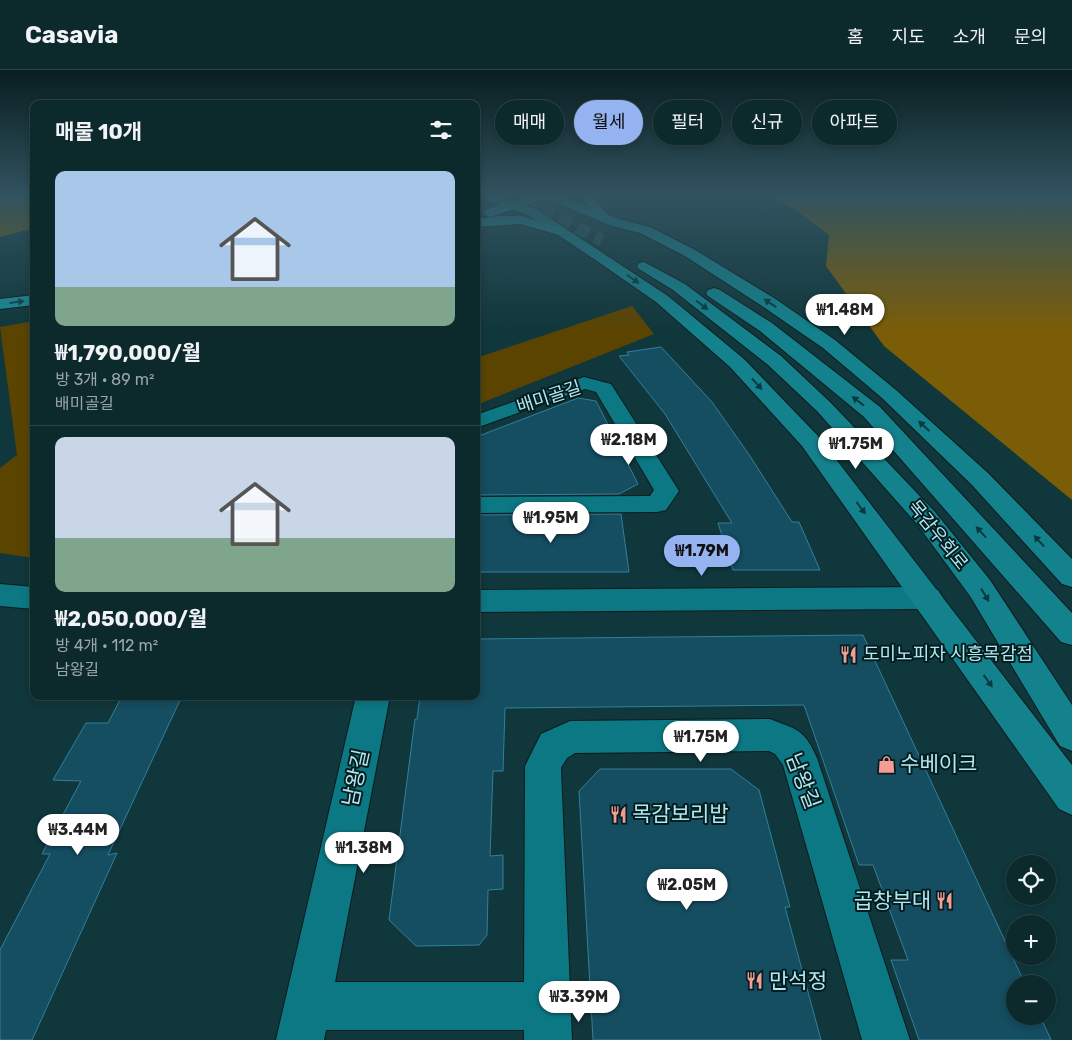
<!DOCTYPE html>
<html lang="ko">
<head>
<meta charset="utf-8">
<style>
  body { margin:0; font-family:Rubik,"Noto Sans KR",sans-serif; background:#1a3538; color:#f1f3f6; height:100vh; display:flex; flex-direction:column; font-size:19px; white-space:nowrap }
  * { box-sizing:border-box; margin:0 }
  p { font-size:16px; color:#9aa6a9 }
  .icon { flex:none; width:28px; height:28px; fill:none; stroke:currentColor; stroke-width:2; stroke-linecap:round; stroke-linejoin:round }
  .map { position:relative; flex:1; overflow:hidden }
  .sheet { position:absolute; left:30px; top:30px; width:450px; height:600px; display:flex; flex-direction:column; background:#0c292c; border-radius:10px; box-shadow:0 2px 8px #0003,0 0 0 1px #2c4548 }
  .sheet>* { flex:none }
  .guide { position:absolute; left:495px; top:30px; width:475px; height:45px; display:flex; gap:10px }
  .buttons { position:absolute; left:1006px; top:785px; display:grid; gap:10px }
  .buttons a { display:grid; place-items:center; width:50px; height:50px; border-radius:50%; background:#0c292c; box-shadow:0 2px 8px #0003,0 0 0 1px #2c4548; font-size:25px }
  .price { position:absolute; translate:-50% -42px; padding:0 11px; border-radius:18px; background:#fff; color:#222; font-size:16px; line-height:32px; filter:drop-shadow(0 1px 2px #0008) }
  .price::after { content:''; position:absolute; left:50%; top:30px; width:15px; height:11px; margin-left:-8px; background:inherit; clip-path:polygon(0 0,100% 0,50% 100%) }
  .price.on { background:#95b2f1; color:#111 }
  ul { padding:0; list-style:none }
  li { display:grid; align-content:center; gap:10px; height:265px; padding:0 25px }
  li+li { border-top:1px solid #2c4548 }
  li span { display:grid; place-items:center; height:155px; border-radius:10px; color:#555 }
  li>.icon { margin-inline-start:auto }
  span .icon { width:90px; height:90px; fill:#fffc; stroke-width:1 }
  li b { font-size:21px }
  h2 { display:flex; justify-content:space-between; align-items:center; height:60px; padding:0 25px; font-size:21px }
  .pill { padding:0 18px; border-radius:22px; background:#0c292c; box-shadow:0 2px 8px #0003,0 0 0 1px #2c4548; font-size:18px; line-height:45px }
  .pill.on { background:#95b2f1; color:#111 }
  header { display:flex; align-items:center; gap:30px; box-sizing:border-box; height:70px; padding:0 25px; background:#0c292c; border-bottom:1px solid #2c4548 }
  header strong { font-size:24px }
  nav { display:flex; gap:28px; margin-inline-start:auto; font-size:18px }
  .map>svg:first-child { display:block }
  .green { fill:#5b4400 }
  .forest { fill:#7b5d08 }
  .building { fill:#154d61; stroke:#32809d }
  .lines { fill:none; stroke-linecap:round; stroke-linejoin:round }
  .secondary-tunnel { stroke:#285156; stroke-width:13; stroke-dasharray:13 7; stroke-linecap:butt }
  .minor-casing { stroke:#0c1b1d; stroke-width:2 }
  .secondary-casing { stroke:#0c1b1d; stroke-width:2 }
  .primary-casing { stroke:#0c1b1d; stroke-width:2 }
  .minor { fill:#0c7883; fill-rule:evenodd }
  .secondary { fill:#13828d; fill-rule:evenodd }
  .primary { fill:#1a8c97; fill-rule:evenodd }
  .oneway { fill:#083b41 }
  .oneway2 { fill:#0b444a }
  .labels { text-anchor:middle; stroke-width:4; stroke-linejoin:round; paint-order:stroke }
  .street-label { font-size:18px; fill:#b2e7ee; stroke:#031d20 }
  .poi-label { font-size:18px; fill:#b2e7ee; stroke:#031d20; text-anchor:start }
  .near-poi-label { font-size:21px; fill:#b2e7ee; stroke:#031d20; text-anchor:start }
  .near-street-label { font-size:21px; fill:#b2e7ee; stroke:#031d20 }
</style>
</head>
<body>
<header>
<strong>Casavia</strong>
<nav><a>홈</a><a>지도</a><a>소개</a><a>문의</a></nav>
</header>
<div class="map">
<svg width="1072" height="970" viewBox="0 0 1072 970">
  <rect width="100%" height="100%" fill="#10373b"/>
  <path class="green" d="M632,236L654,264L476,335V288Z
    M34,251V488L0,483V398L17,385L0,257Z"/>
  <path class="forest" d="M0,125H34V158L0,167Z
    M769,125H1072V430L884,276L826,196L829,165L800,143Z"/>
  <path class="building" d="M661,277L712,332L750,386L792,452H799L820,500H733L718,453H732L665,344L619,286L629,285L627,282Z
    M578,328L596,331L638,414L619,424L476,425V367Z
    M621,444L629,502H476V445Z
    M863,565L1025,914H1015V946H1040L1051,970H919L891,890H908L873,795H859L804,635L505,638L503,701H493L490,786L503,785V819L488,820L487,865L479,875L416,876L389,850L415,649H417L420,626H476V569Z
    M122,626H182L108,785L117,783L32,970H0V880L50,784H42L81,711L53,710L86,653H108Z
    M600,699H731L759,720L790,837H785L821,970H593L579,721Z"/>
  <g class="lines">
    <path class="secondary-tunnel" d="M504,125L554,146L602,170"/>
    <defs>
      <path id="minor" d="M584,307L611,314L679,421L666,440L657,442L476,443V427L650,426L654,420L596,322L585,319L476,358V345Z
        M0,514L34,517V539L0,536Z
        M928,517L938,520L943,528L938,536L928,539L476,542V520Z
        M356,626H390L335,912H524L525,696L541,664L570,651L770,649C798,660 804,659 817,688L910,970H862L783,695L775,684L769,681L575,683L567,688L561,698L572,970H524V960H326L324,970H276Z"/>
      <path id="secondary" d="M479,125H497L536,139L668,226L744,289L818,366L1072,695V745L1059,739L802,376L730,297L656,232L597,191L528,145L481,128Z
        M543,125H560L619,149L650,157L695,180L774,228L835,270L896,320L989,404L1072,489V517L1062,514L971,414L882,328L823,278L762,236L685,186L640,163L609,155L545,128Z
        M644,192L685,214L781,286L831,333L935,442L990,510L1072,635V681L1060,676L970,526L917,454L817,341L767,294L673,220L639,199L637,196L639,193Z
        M714,218L720,220L772,253L880,337L1072,543V575L1061,572L864,347L760,261L708,226L706,223L708,220Z"/>
      <path id="primary" d="M531,125H549L547,128L493,146L489,147L483,143L485,140Z
        M581,125H593L608,146L607,149H597Z
        M500,146H521L564,158L566,161L559,165L520,154L476,157V149Z
        M34,225V235L0,239V229Z"/>
    </defs>
    <use href="#minor" class="minor-casing"/>
    <use href="#secondary" class="secondary-casing"/>
    <use href="#primary" class="primary-casing"/>
    <use href="#minor" class="minor"/>
    <use href="#secondary" class="secondary"/>
    <use href="#primary" class="primary"/>
  </g>
  <defs><path id="oneway-solid" d="M-6-.8H1V-3.2L6.5 0L1 3.2V.8H-6Z" transform="scale(1.25)"/></defs>
  <g class="oneway">
    <use href="#oneway-solid" transform="translate(633 209) rotate(35)"/>
    <use href="#oneway-solid" transform="translate(770 233) rotate(-146)"/>
    <use href="#oneway-solid" transform="translate(702 235) rotate(37)"/>
    <use href="#oneway-solid" transform="translate(757 314) rotate(47)"/>
    <use href="#oneway-solid" transform="translate(858 331) rotate(-142)"/>
    <use href="#oneway-solid" transform="translate(924 356) rotate(-137)"/>
    <use href="#oneway-solid" transform="translate(861 438) rotate(53)"/>
    <use href="#oneway-solid" transform="translate(981 462) rotate(-132)"/>
    <use href="#oneway-solid" transform="translate(1039 471) rotate(-133)"/>
    <use href="#oneway-solid" transform="translate(985 525) rotate(58)"/>
    <use href="#oneway-solid" transform="translate(988 611) rotate(54)"/>
  </g>
  <use class="oneway2" href="#oneway-solid" transform="translate(17 232) rotate(-7)"/>
  <linearGradient id="sky" x2="0" y2="1"><stop stop-color="#091e20"/><stop offset="0.48" stop-color="#315360"/><stop offset="1" stop-color="#315360" stop-opacity="0"/></linearGradient>
  <rect width="1072" height="261" fill="url(#sky)"/>
  <defs>
    <symbol id="restaurant-bare" viewBox="-9 -9 18 18"><path d="M-5-6h1v4h1v-4h1v4h1v-4h1v5L-1.5 .5V6h-2V.5L-5-1ZM5-6V6H3V1.5H1.5Q1.5-4 5-6Z" fill="#f59c93" stroke="#031d20" stroke-width="2.5" paint-order="stroke"/></symbol>
    <symbol id="shop-bare" viewBox="-9 -9 18 18"><path d="M-5-2.5h2.3a2.7 3.5 0 0 1 5.4 0H5L5.5 6h-11ZM-1.5-2.5h3a1.5 2.3 0 0 0-3 0Z" fill="#f59c93" stroke="#031d20" stroke-width="2.5" paint-order="stroke"/></symbol>
  </defs>
  <g fill-rule="evenodd">
    <use href="#restaurant-bare" x="836" y="572" width="25" height="25"/>
    <use href="#shop-bare" x="874" y="682" width="25" height="25"/>
    <use href="#restaurant-bare" x="606" y="732" width="25" height="25"/>
    <use href="#restaurant-bare" x="932" y="818" width="25" height="25"/>
    <use href="#restaurant-bare" x="742" y="898" width="25" height="25"/>
  </g>
  <g class="labels">
    <g class="street-label">
      <text transform="translate(549 327) rotate(-18)" y="6">배미골길</text>
      <text transform="translate(938 465) rotate(51)" y="6">목감우회로</text>
    </g>
    <g class="poi-label">
      <text x="863" y="590">도미노피자 시흥목감점</text>
    </g>
    <g class="near-poi-label">
      <text x="900" y="701">수베이크</text>
      <text x="632" y="751">목감보리밥</text>
      <text x="931" y="838" text-anchor="end">곱창부대</text>
      <text x="769" y="918">만석정</text>
    </g>
    <g class="near-street-label">
      <text transform="translate(356 708) rotate(-78)" y="7">남왕길</text>
      <text transform="translate(803 711) rotate(69)" y="7">남왕길</text>
    </g>
  </g>
</svg>
<div class="buttons">
<a><svg class="icon" aria-label="locate" viewBox="0 0 24 24"><circle cx="12" cy="12" r="6"/><path d="M12 2v4M12 18v4M2 12h4M18 12h4"/></svg></a>
<a>+</a>
<a>−</a>
</div>
<b class="price" style="left:845px;top:266px">₩1.48M</b>
<b class="price" style="left:629px;top:396px">₩2.18M</b>
<b class="price" style="left:856px;top:400px">₩1.75M</b>
<b class="price" style="left:551px;top:474px">₩1.95M</b>
<b class="price on" style="left:702px;top:507px">₩1.79M</b>
<b class="price" style="left:701px;top:693px">₩1.75M</b>
<b class="price" style="left:78px;top:786px">₩3.44M</b>
<b class="price" style="left:364px;top:804px">₩1.38M</b>
<b class="price" style="left:687px;top:841px">₩2.05M</b>
<b class="price" style="left:579px;top:953px">₩3.39M</b>
<div class="guide">
<a class="pill">매매</a>
<a class="pill on">월세</a>
<a class="pill">필터</a>
<a class="pill">신규</a>
<a class="pill">아파트</a>
</div>
<section class="sheet">
<h2>매물 10개<svg class="icon" aria-label="filters" viewBox="0 0 24 24"><path d="M4 7h16M4 17h16"/><circle cx="9" cy="7" r="2"/><circle cx="15" cy="17" r="2"/></svg></h2>
<ul>
<li><span style="background:linear-gradient(#a9c7e8 75%,#7fa58c 0)"><svg class="icon" aria-label="home" viewBox="0 0 24 24"><path d="M3 11l9-7 9 7M6 9v11h12V9"/></svg></span><div><b>₩1,790,000/월</b><p>방 3개 · 89 m²</p><p>배미골길</p></div></li>
<li><span style="background:linear-gradient(#c9d6e8 65%,#7fa58c 0)"><svg class="icon" aria-label="home" viewBox="0 0 24 24"><path d="M3 11l9-7 9 7M6 9v11h12V9"/></svg></span><div><b>₩2,050,000/월</b><p>방 4개 · 112 m²</p><p>남왕길</p></div></li>
</ul>
</section>
</div>
</body>
</html>
